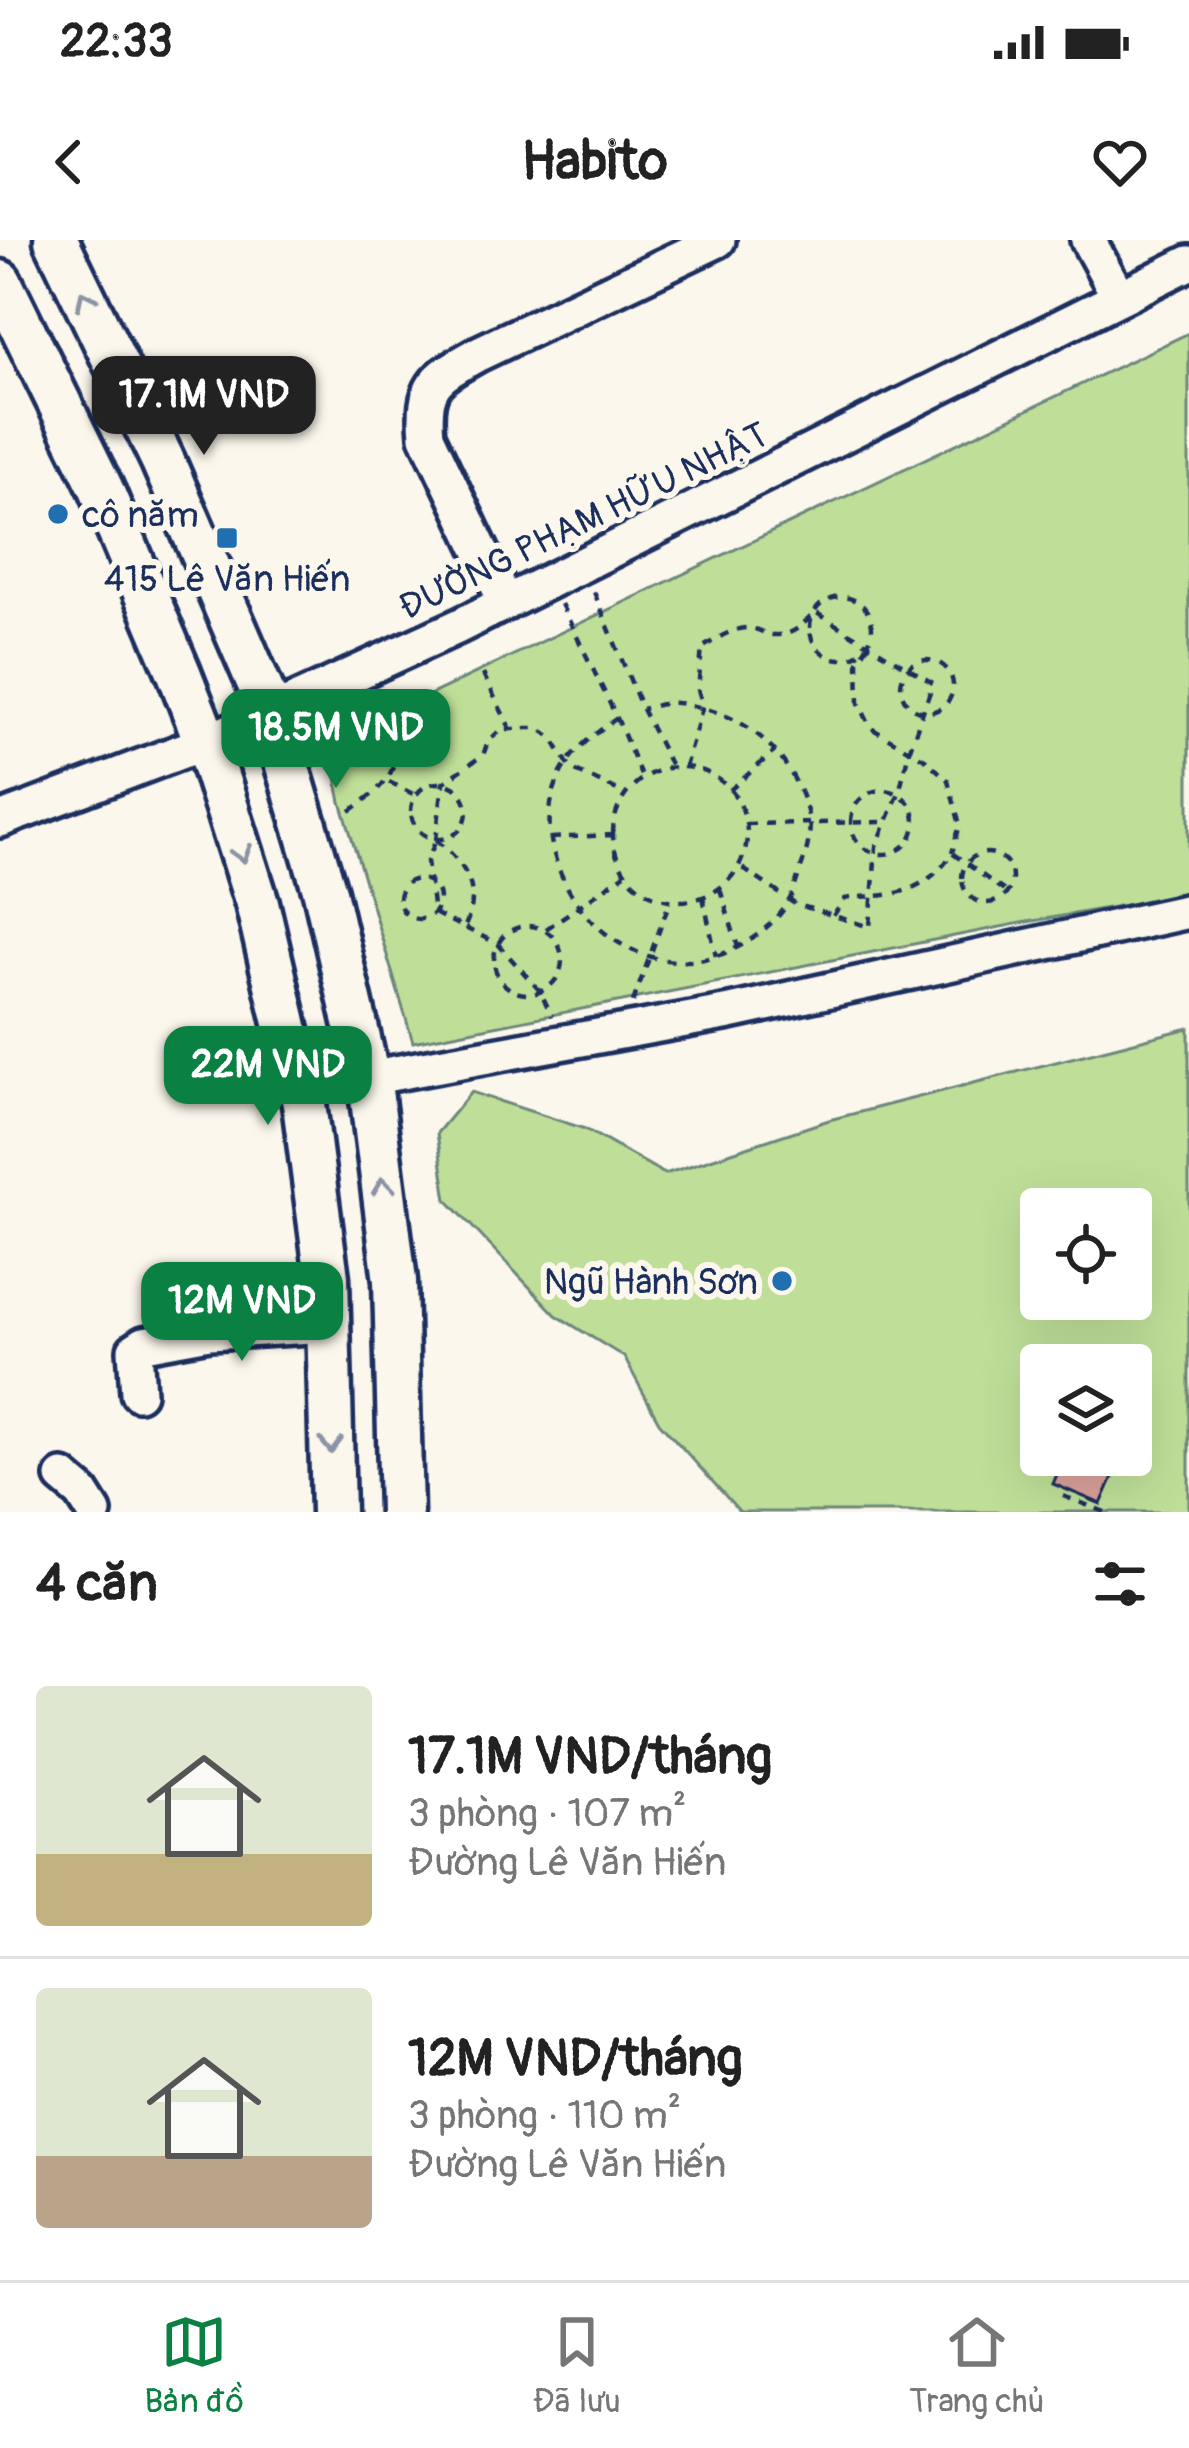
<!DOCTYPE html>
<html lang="vi">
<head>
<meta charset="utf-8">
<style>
  body { margin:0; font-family:Pangolin,sans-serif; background:#f2f2f2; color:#222; height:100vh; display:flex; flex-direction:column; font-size:45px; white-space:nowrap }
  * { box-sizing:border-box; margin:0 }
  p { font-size:39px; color:#767676 }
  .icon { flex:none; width:66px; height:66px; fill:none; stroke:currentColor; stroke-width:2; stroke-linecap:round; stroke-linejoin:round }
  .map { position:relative; height:1272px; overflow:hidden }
  .panel { display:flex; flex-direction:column; background:#fff; flex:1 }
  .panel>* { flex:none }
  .tools { position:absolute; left:1020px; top:948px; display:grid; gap:24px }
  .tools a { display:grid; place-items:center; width:132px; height:132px; border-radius:12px; background:#fff; box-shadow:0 12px 48px #0002; font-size:60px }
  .price { position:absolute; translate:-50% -102px; padding:0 27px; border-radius:24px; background:#0b8043; color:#fff; font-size:39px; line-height:78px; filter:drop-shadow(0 3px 6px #0008) }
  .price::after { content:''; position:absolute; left:50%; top:72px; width:36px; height:27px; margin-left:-18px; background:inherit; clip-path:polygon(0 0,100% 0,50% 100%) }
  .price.current { background:#222; color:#fff }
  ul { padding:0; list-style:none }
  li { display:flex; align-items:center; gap:36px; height:300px; padding:0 36px }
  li+li { border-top:3px solid #e0e0e0 }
  li span { display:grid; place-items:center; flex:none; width:336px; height:240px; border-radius:12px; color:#555 }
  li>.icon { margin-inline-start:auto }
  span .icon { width:144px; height:144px; fill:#fffc; stroke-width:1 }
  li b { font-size:51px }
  h2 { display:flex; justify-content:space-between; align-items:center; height:144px; padding:0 36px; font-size:51px }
  .status { display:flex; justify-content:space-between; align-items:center; height:84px; padding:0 60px; background:#fff; direction:ltr }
  .status svg { height:33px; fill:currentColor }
  header { display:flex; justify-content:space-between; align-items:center; height:156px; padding:0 36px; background:#fff; font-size:54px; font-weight:700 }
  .menu { display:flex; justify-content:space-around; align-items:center; height:168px; border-top:3px solid #e0e0e0; background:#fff; font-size:33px; color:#767676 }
  .menu a { display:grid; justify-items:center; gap:6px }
  .menu .current { color:#0b8043 }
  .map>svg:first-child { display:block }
  .green { fill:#bfdf98; stroke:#6d877b; stroke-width:3; fill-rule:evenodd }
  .building { fill:#dba19a; stroke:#1b2f5e; stroke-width:3 }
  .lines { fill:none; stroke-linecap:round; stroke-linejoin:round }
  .minor-casing { stroke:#1b2f5e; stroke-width:42 }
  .major-casing { stroke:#1b2f5e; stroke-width:51 }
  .path { stroke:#1b2f5e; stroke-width:4.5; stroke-dasharray:9 9; stroke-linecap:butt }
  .minor { stroke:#fbf7ec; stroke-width:33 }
  .major { stroke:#fbf7ec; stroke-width:42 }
  .oneway { stroke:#8b93a5 }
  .poi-dot { fill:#1f6fb2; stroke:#fbf7ec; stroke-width:4.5 }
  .labels { text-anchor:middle; stroke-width:12; stroke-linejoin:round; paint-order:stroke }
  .poi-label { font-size:36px; fill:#1b2f5e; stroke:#fbf7ec; text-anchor:start }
  .street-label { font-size:36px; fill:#1b2f5e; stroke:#fbf7ec }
</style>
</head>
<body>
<div class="status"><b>22:33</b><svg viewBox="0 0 49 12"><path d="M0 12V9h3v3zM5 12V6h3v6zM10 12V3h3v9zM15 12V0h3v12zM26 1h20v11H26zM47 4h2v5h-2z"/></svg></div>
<header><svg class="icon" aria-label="back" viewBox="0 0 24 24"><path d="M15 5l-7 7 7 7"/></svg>Habito<svg class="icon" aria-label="heart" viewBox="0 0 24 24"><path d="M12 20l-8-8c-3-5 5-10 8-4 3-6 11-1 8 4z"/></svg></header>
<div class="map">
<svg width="1189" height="1272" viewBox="0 0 1189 1272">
  <rect width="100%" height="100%" fill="#fbf7ec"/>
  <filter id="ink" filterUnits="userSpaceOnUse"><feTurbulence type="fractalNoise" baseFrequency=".00833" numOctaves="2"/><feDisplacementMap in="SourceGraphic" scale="24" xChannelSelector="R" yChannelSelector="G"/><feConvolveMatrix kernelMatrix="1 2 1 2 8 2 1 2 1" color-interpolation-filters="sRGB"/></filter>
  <g filter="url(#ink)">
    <path class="green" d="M1189,93V654L1021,683L413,802L341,562L329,503Z
      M1189,788V1272H740L659,1182L624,1117L556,1075L447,960L437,893L471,852L585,889L665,934L829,880ZM1041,969H1131V1059H1041ZM1041,1125H1131V1215H1041Z"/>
    <path class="building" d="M1065,1215H1081L1116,1230L1101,1264L1053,1244Z"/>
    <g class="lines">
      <defs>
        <path id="minor" d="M1088,0L1119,57
          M506,363L427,196C422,143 436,138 478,114L718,0
          M0,580L206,502L457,387L1189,23
          M368,838L730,772L1189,671
          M138,1153L135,1110L144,1104L209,1092L328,1085
          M63,1237L82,1253L94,1272"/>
        <path id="major" d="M56,0L162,219L271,472L325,652L371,851L395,1041L401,1272
          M0,42L101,248L179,433L206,502L257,663L304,864L327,1038L333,1272"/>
      </defs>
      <use href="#minor" class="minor-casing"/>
      <use href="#major" class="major-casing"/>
      <path class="path" d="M594,352L642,469L672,528
        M810 388a31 31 0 1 1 62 0a31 31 0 1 1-62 0Z
        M561,364L617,478L642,538
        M868,405L858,421L859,463L871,488L925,519L948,540L960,585L952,613
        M901 446a26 26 0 1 1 52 0a26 26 0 1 1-52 0Z
        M483,434L510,488
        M617,478C592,496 566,514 556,545C545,575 549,606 561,634C595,713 683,750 757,695C775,681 788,669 795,646C802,624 814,598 808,575C794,522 758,482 705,469C694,466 680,462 669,463C660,464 651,467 642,469
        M685,527L703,465L698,450L702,408C715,400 730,389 746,388C757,387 764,395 774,395C793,396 803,385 815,372L933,443L909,511L899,553L876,607L870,687L795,664L739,626
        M613 594a67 67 0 1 1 134 0a67 67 0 1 1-134 0Z
        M389,542L415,555
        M411 571a28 28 0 1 1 56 0a28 28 0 1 1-56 0Z
        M851 582a32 32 0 1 1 64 0a32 32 0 1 1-64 0Z
        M730,550L775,511
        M350,571C388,545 408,524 389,476
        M746,584L884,582
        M551,598L611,595
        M436,600L443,543L483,515L488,502L500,490L527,488H537L551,496L571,529L626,554
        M436,600C466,624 483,651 464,688L434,673L427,621Z
        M962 638a25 25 0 1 1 50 0a25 25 0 1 1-50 0Z
        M399 659a20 20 0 1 1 40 0a20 20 0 1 1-40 0Z
        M720,649L738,707
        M703,657L716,716
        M833,676L845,659C858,656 871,657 885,655C913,652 938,637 952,613L1007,653
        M494 720a34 34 0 1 1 68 0a34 34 0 1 1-68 0Z
        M465,688L498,704L540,751L552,776
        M546,689L625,634
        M633,762L670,661
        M1063,1256L1105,1272"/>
      <use href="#minor" class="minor"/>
      <use href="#major" class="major"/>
    </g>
    <defs><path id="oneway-chevron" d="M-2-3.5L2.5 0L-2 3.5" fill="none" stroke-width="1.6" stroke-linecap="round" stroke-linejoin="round" transform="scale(3)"/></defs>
    <g class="oneway">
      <use href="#oneway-chevron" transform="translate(85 59) rotate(-116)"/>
      <use href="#oneway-chevron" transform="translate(242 614) rotate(73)"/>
      <use href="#oneway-chevron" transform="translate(383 946) rotate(-97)"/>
      <use href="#oneway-chevron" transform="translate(331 1205) rotate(89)"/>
    </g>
  </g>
  <g class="poi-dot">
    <circle cx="58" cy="274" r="12"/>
    <rect x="215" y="286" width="24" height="24" rx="6"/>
    <circle cx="782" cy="1041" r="12"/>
  </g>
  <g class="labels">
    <g class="poi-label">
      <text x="82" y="287">cô năm</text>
      <text x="227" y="351" text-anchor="middle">415 Lê Văn Hiến</text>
      <text x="758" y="1054" text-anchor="end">Ngũ Hành Sơn</text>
    </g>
    <g class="street-label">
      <text transform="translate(583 280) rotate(-26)" y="13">ĐƯỜNG PHẠM HỮU NHẬT</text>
    </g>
  </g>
</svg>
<div class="tools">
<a><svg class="icon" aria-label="locate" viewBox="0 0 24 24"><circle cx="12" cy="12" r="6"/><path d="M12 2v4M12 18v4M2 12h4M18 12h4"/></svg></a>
<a><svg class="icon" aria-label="layers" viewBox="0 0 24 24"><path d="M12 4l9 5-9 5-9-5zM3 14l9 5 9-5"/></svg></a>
</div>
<b class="price current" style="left:204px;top:218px">17.1M VND</b>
<b class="price" style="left:336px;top:551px">18.5M VND</b>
<b class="price" style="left:268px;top:888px">22M VND</b>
<b class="price" style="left:242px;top:1124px">12M VND</b>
</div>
<section class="panel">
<h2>4 căn<svg class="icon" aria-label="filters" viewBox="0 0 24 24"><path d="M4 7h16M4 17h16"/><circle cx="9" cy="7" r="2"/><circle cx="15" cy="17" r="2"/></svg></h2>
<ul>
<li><span style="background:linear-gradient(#dfe7d0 70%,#c2b280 0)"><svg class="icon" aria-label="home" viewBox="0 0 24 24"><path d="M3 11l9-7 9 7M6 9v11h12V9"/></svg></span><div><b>17.1M VND/tháng</b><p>3 phòng · 107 m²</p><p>Đường Lê Văn Hiến</p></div></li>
<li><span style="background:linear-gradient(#dfe7d0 70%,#b9a48a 0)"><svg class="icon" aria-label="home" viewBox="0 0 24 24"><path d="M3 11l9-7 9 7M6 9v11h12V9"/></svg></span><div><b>12M VND/tháng</b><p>3 phòng · 110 m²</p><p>Đường Lê Văn Hiến</p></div></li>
</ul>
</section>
<nav class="menu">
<a class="current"><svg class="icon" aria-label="map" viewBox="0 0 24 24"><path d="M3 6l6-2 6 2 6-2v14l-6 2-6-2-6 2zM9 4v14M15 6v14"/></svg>Bản đồ</a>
<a><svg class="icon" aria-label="saved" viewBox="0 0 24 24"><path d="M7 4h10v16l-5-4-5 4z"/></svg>Đã lưu</a>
<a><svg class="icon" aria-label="home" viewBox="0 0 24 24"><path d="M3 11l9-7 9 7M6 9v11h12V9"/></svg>Trang chủ</a>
</nav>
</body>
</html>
